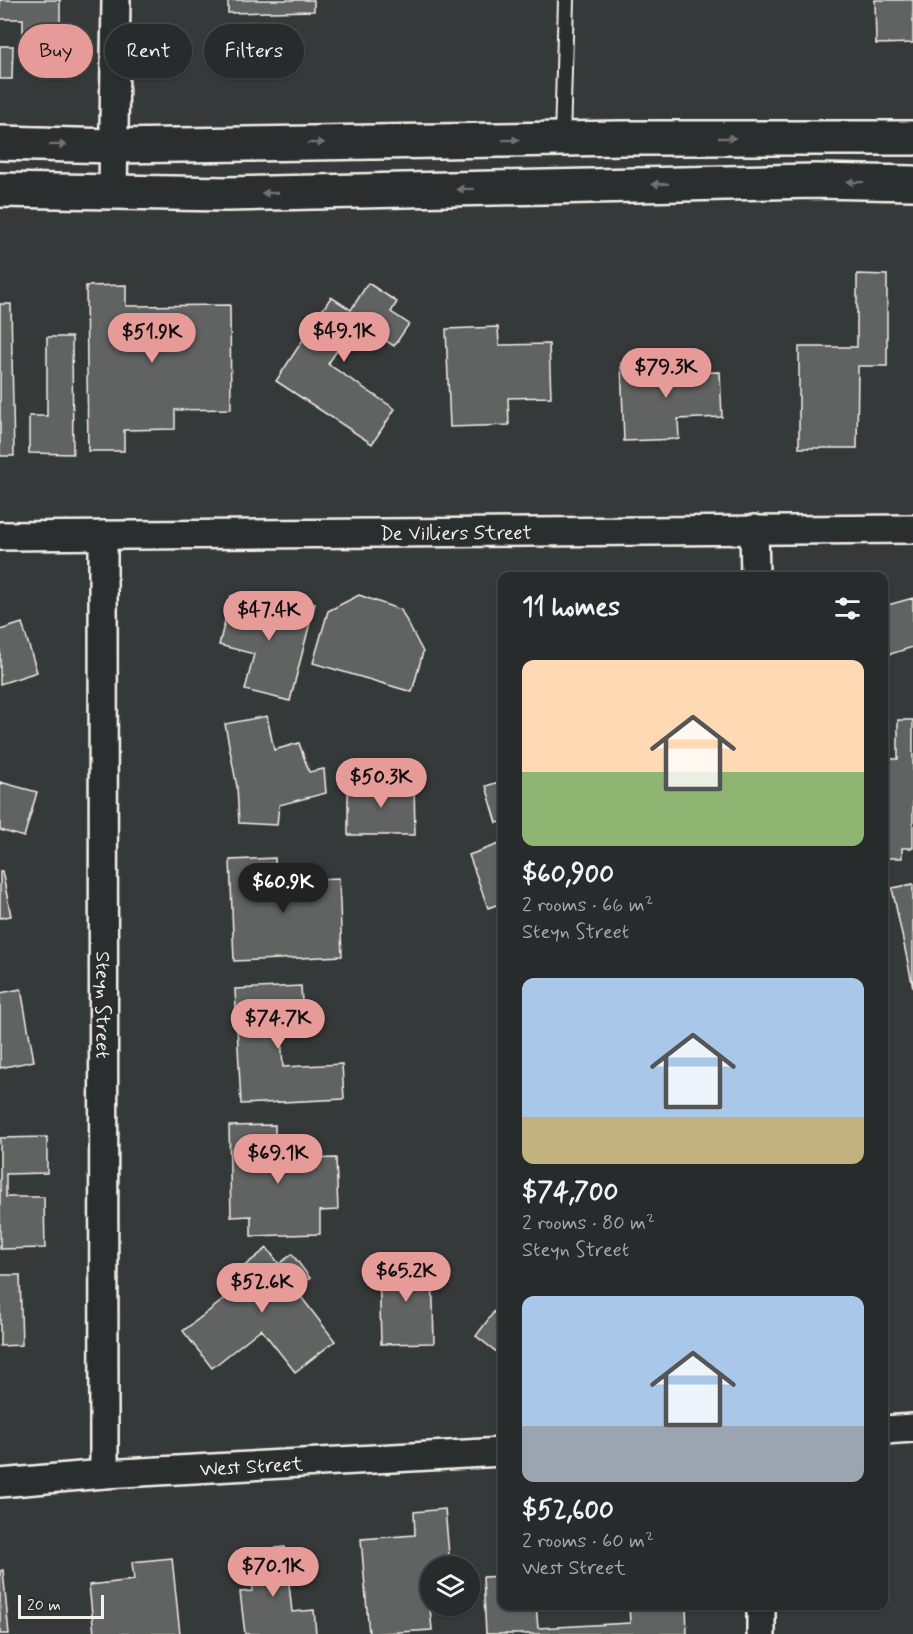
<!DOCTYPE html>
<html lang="en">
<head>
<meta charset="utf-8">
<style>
  body { margin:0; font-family:Mynerve,sans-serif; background:#303333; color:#f1f3f6; height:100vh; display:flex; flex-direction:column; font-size:22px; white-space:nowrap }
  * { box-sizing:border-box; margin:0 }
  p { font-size:20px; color:#a5a7a9 }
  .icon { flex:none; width:33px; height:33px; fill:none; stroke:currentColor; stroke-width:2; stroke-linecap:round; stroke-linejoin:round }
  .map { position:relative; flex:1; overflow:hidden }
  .details { position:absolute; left:498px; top:572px; width:390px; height:1038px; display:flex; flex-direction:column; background:#282b2b; border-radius:12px; box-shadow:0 2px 4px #0004,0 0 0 2px #444747 }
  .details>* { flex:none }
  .hud { position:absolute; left:18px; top:24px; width:390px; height:54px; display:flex; gap:12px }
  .tools { position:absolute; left:420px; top:1556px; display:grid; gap:12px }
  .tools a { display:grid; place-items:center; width:60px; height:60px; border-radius:50%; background:#282b2b; box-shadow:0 2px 4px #0004,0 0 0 2px #444747; font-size:30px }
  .scale { position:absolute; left:18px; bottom:15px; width:86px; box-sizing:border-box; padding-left:6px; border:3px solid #f4f1e8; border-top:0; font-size:16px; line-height:21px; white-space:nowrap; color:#f4f1e8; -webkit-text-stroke:4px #2a2d2e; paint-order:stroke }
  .price { position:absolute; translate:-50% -51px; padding:0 14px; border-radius:21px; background:#e69b98; color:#111; font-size:20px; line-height:39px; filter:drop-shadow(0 2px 3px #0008) }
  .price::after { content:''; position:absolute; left:50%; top:36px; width:18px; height:14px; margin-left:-9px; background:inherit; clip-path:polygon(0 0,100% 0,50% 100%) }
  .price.on { background:#222; color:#fff }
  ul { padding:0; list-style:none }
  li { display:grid; align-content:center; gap:12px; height:318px; padding:0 24px }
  li span { display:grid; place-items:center; height:186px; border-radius:12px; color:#555 }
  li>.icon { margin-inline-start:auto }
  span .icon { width:108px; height:108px; fill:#fffc; stroke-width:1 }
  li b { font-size:26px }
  h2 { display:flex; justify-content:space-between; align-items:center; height:72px; padding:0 24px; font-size:26px }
  .chip { padding:0 21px; border-radius:27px; background:#282b2b; box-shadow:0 2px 4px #0004,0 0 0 2px #444747; font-size:21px; line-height:54px }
  .chip.on { background:#e69b98; color:#111 }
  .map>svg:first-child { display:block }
  .building { fill:#616362; stroke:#f4f1e8; stroke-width:1.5 }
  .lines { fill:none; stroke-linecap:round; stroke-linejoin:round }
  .service-casing { stroke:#f4f1e8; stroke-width:18 }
  .minor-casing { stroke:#f4f1e8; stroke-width:32 }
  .secondary-casing { stroke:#f4f1e8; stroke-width:38 }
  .service { stroke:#2a2d2e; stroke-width:14 }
  .minor { stroke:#2a2d2e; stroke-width:27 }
  .secondary { stroke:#2a2d2e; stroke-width:33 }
  .oneway { fill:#71726f }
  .labels { text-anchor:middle; stroke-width:4.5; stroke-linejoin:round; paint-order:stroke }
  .street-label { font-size:20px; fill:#f4f1e8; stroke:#2a2d2e }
</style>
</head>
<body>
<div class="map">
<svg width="913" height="1634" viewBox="0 0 913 1634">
  <rect width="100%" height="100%" fill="#363939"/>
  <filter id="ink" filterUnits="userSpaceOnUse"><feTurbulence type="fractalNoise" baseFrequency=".0167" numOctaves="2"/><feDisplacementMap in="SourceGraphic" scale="12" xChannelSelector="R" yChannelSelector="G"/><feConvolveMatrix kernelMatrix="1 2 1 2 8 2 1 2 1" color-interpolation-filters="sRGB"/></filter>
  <g filter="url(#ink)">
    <path class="building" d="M0,0H60V51L23,50V19H0Z
      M228,0H314V11L228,13Z
      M875,0H913V43L876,44Z
      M0,46H13L12,79H0Z
      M857,274L887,275V366H858L857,448H799V347H857Z
      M368,283L397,302L391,312L409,324L394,346L365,327L357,338L349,332L328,364L395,409L372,444L276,381L331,297L351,310Z
      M126,285V306L230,305L231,409L175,410V429L124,430V451H88L86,286Z
      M0,304H11L14,456H0Z
      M498,327L499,345L549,344L551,397L508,398L509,425L450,427L446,329Z
      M47,337H72L73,454L29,453V416H47Z
      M677,361V373L720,372L722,417L678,419L679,439L624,441L621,363Z
      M283,594L315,603L290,701L245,690L254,654L219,645L231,596L279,609Z
      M359,595L401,610L423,652L412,692L313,663L328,611Z
      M913,598V647L884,656V606Z
      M22,623L37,672L0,684V630Z
      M267,716L274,750L299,743L309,772L324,769L326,793L279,805L277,825L239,823L237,787L225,724Z
      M898,720H913V848H902V858H884V759H898Z
      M502,781V822L497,823L486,786Z
      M0,782L37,792L24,837L0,830Z
      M414,782L415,835H348V783Z
      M502,843V903L488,908L469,855Z
      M275,858L276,881L339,878L342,956L234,961L230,860Z
      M0,871H2L11,916L0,918Z
      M913,884V987L892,888Z
      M301,986L304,1034L281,1035L283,1067L342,1064L344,1099L241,1104L235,989Z
      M21,989L34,1061L0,1068V993Z
      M275,1125V1160L336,1158L338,1210L320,1211V1234L251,1236V1216L231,1217L229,1126Z
      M47,1137V1173L6,1174V1197H44L45,1248L0,1249V1138Z
      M267,1248L279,1264L292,1254L310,1278L295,1289L335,1341L295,1372L261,1329L212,1368L183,1331L227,1297L218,1287Z
      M432,1263L434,1343L381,1344L379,1264Z
      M0,1275H20L22,1345L0,1346Z
      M502,1301V1356L476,1336Z
      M445,1509L450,1566H430V1573H427L432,1630L369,1634L361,1539L415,1535L414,1512Z
      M285,1547L292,1612L314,1610L316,1634H245L240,1592L253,1591L249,1551Z
      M172,1558L180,1634H94L89,1585L134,1580L132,1562Z
      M3,1570L9,1634H0V1571Z
      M502,1576V1605H536L538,1628L630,1623L629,1605H686L687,1634H486L483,1577Z"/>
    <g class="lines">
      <defs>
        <path id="service" d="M562,139L566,0"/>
        <g id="minor">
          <path d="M113,192L116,0"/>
          <path d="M754,529L755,576"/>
          <path id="s1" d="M103,535L104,1474"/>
          <path id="s2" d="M0,536L913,529"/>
          <path d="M884,1430L913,1428"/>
          <path id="s3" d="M0,1483L104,1474L502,1452"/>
          <path d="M761,1605V1634"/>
        </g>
        <path id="secondary" d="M0,143L113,146L622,138H913
          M0,190L227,194L816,181L913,183"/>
      </defs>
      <use href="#service" class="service-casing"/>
      <use href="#minor" class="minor-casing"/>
      <use href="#secondary" class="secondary-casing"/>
      <use href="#service" class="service"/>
      <use href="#minor" class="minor"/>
      <use href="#secondary" class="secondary"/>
    </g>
    <defs><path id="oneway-solid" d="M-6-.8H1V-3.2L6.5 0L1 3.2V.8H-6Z" transform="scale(1.5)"/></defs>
    <g class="oneway">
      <use href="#oneway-solid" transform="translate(727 138)"/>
      <use href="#oneway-solid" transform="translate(511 140) rotate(-1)"/>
      <use href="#oneway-solid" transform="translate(316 143) rotate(-1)"/>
      <use href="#oneway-solid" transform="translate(58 145) rotate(2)"/>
      <use href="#oneway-solid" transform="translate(855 182) rotate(-179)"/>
      <use href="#oneway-solid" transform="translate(660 184) rotate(179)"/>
      <use href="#oneway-solid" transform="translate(465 189) rotate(179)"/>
      <use href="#oneway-solid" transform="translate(270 193) rotate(179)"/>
    </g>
  </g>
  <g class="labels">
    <g class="street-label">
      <text dy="7" stroke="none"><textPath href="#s2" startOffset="456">De Villiers Street</textPath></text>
      <text dy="7" stroke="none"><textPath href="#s1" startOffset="470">Steyn Street</textPath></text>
      <text dy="7" stroke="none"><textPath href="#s3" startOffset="252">West Street</textPath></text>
    </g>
  </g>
</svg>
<div class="tools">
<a><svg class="icon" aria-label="layers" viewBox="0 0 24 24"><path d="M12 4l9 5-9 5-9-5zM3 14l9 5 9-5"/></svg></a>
</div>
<div class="scale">20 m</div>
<b class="price" style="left:344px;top:363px">$49.1K</b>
<b class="price" style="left:152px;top:364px">$51.9K</b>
<b class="price" style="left:666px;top:399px">$79.3K</b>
<b class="price" style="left:269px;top:642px">$47.4K</b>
<b class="price" style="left:381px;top:809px">$50.3K</b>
<b class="price on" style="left:283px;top:914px">$60.9K</b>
<b class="price" style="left:278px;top:1050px">$74.7K</b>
<b class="price" style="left:278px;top:1185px">$69.1K</b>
<b class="price" style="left:406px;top:1303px">$65.2K</b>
<b class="price" style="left:262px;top:1314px">$52.6K</b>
<b class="price" style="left:273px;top:1598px">$70.1K</b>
<div class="hud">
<a class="chip on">Buy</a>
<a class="chip">Rent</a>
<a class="chip">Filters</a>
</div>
<section class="details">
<h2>11 homes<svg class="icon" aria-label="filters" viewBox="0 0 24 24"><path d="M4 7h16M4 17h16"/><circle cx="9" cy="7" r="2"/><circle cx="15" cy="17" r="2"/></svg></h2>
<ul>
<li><span style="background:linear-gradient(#ffd9b3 60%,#8fb573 0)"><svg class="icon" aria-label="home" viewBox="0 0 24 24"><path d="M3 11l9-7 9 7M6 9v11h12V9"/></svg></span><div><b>$60,900</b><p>2 rooms · 66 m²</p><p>Steyn Street</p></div></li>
<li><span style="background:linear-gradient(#a9c7e8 75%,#c2b280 0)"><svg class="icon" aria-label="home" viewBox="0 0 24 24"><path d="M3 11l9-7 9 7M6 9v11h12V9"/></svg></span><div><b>$74,700</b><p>2 rooms · 80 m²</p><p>Steyn Street</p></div></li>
<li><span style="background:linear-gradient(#a9c7e8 70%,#9aa5b1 0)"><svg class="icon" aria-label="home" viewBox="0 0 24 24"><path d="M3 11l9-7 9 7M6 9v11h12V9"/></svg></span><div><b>$52,600</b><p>2 rooms · 60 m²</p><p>West Street</p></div></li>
</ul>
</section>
</div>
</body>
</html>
